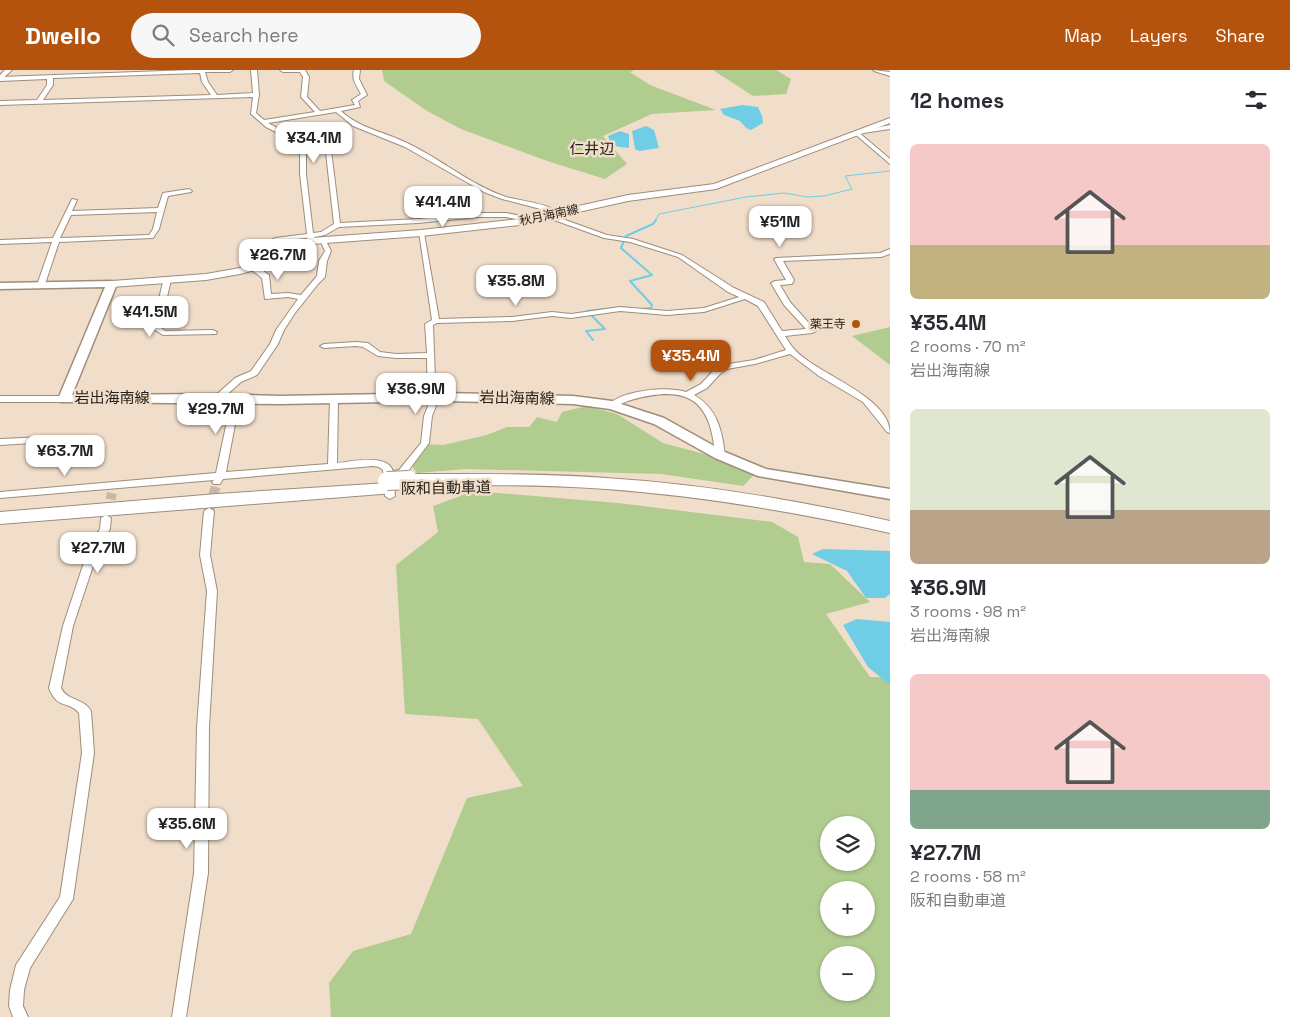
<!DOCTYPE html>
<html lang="en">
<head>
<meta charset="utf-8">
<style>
  body { margin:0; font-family:"Space Grotesk","Noto Sans JP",sans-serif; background:#f7f7f7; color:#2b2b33; height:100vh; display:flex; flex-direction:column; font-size:19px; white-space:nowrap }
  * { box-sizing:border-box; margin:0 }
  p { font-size:16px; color:#7c7c81 }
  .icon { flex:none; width:28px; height:28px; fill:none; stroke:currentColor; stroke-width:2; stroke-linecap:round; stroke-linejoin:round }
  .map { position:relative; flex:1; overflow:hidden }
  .details { display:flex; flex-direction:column; background:#fff; width:400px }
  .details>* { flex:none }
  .controls { position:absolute; left:820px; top:746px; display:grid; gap:10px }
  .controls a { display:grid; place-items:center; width:55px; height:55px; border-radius:50%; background:#fff; box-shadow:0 1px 4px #0004; font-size:25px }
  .price { position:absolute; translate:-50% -42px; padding:0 11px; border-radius:10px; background:#fff; color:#222; font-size:16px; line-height:32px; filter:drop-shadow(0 1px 2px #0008) }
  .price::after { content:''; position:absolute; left:50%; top:30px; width:15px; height:11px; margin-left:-8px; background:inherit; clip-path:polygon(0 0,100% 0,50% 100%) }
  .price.selected { background:#b3530d; color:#fff }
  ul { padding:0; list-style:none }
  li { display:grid; align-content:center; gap:10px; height:265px; padding:0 20px }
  li span { display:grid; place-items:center; height:155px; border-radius:8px; color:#555 }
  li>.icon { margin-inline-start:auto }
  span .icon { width:90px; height:90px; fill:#fffc; stroke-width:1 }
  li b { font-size:21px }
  h2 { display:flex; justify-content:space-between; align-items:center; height:60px; padding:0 20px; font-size:21px }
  header { display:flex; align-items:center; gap:30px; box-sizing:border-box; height:70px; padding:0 25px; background:#b3530d; color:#fff }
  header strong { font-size:24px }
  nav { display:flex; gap:28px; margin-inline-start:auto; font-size:18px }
  .search { width:350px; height:45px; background:#f7f7f7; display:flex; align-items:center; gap:12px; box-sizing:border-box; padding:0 18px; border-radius:28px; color:#7c7c81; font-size:19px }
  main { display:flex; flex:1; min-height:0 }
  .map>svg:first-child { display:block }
  .green { fill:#b1cc8f; fill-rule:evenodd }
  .water { fill:#6fcde5 }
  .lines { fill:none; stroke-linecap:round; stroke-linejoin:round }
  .stream-far1 { stroke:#6fcde5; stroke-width:1 }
  .stream { stroke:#6fcde5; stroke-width:2 }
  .street-tunnel { stroke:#c9b8a7; stroke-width:10; stroke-dasharray:10 5; stroke-linecap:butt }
  .street-casing { stroke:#9e8d7a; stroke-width:2 }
  .secondary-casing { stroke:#9e8d7a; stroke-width:2 }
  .primary-casing { stroke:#9e8d7a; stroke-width:3 }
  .highway-casing { stroke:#9e8d7a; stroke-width:2 }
  .street { fill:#fff; fill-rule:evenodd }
  .secondary { fill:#fff; fill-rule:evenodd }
  .primary { fill:#fff; fill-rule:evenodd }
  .highway { fill:#fff; fill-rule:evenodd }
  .highway-bridge-casing { stroke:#9e8d7a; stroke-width:20; stroke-linecap:butt }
  .highway-bridge { stroke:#fff; stroke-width:18 }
  .poi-dot { fill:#b3530d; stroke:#f1deca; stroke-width:2 }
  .labels { text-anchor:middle; stroke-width:5; stroke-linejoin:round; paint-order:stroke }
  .far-street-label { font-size:12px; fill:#272019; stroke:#f1deca }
  .far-poi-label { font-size:12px; fill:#272019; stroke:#f1deca; text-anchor:end }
  .far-quarter-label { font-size:15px; fill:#272019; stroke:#f1deca }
  .street-label { font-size:15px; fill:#272019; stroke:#f1deca }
</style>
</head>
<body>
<header>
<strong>Dwello</strong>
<div class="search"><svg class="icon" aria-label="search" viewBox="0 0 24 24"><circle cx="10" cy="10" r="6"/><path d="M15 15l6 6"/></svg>Search here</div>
<nav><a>Map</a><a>Layers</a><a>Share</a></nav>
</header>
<main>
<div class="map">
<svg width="890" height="947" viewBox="0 0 890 947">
  <rect width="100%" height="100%" fill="#f1deca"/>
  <path class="green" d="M382,0H635L630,2L650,15L716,40L652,44L603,66L627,94L605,109L547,91L461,59L427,41L384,11Z
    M713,0H776L791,9L786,24L753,26Z
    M890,257V295L852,266Z
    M587,336L617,344L663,373L708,385L755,404L743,416L661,404L466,399L417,403L409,392L423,374L443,375L487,365L507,357H529L537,347L557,352L562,342Z
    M474,421L618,433L772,452L798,467L804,492L830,494L870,532L826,544L870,607H890V947H331L329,913L353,881L411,864L467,728L523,716L478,649L405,644L396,495L438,462L433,436ZM829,755H866V792H829ZM829,820H866V858H829ZM829,885H866V922H829Z"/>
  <path class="water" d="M742,35L758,37L762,46L763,53L751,60L746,58L740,51L724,45L720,39Z
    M646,56L654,60L659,78L639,81L635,79L632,61Z
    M620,61L629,64V78C619,77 611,77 608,66Z
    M823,479L890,481V524L885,528H866L847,501L812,484Z
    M857,549L890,552V615L868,597L843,555Z"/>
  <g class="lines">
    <path class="stream-far1" d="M655,151L659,144L746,127L784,123L808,127L824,126L852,119L845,106L890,101"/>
    <path class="stream" d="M642,239L651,238L652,235L630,211L652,205L621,178L626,166L653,154L656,150
      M593,270L586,261L605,259L587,241L624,237"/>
    <path class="street-tunnel" d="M209,441L217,412
      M107,444L112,423"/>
    <defs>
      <path id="street" d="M191,0H233L230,2H205L208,12L217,25L253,23L251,0H257L259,25L256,43L264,50L315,42L301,27L303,7L300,2H283L280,0H305L309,7L307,27L320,41L355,35L352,30L361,24C357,16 351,9 354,0H360L359,9L367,25L358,31L360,37L341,41C360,59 386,62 409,74C442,90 471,115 506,127C521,131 545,133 557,141L552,142L502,129L484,122L405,77L353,56L336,42L268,53L301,71L305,79L331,80L340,153L418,149L478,143H506L522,146L543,142L607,165L633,169L682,185L734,218L764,232L782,261L806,259L784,235L771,213L775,211L786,210L774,189L776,188L880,183L890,179V184L881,187L783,191L794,210L792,214L780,215L790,232L816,261L812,263L785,266C788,270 790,275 794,279C816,304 890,326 890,363L887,362L863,332L819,306L790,284L755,294L727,299L721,303L707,318L694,325C717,338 722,360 725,385L723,387H717L715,385C711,327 685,315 631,330C623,332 616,338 609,337L608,335C623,320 667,316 686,322L701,314L715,299L722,295L754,290L786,280L758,236L745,229L704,242L667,245L620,241L571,248L552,246L512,251L437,253L433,255L436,336L432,346L429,373L405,405L393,407L395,426L390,429L385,426L383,400L379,397L373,396L223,409L220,414H214L212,412L214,410L0,428V422L216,403L232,328L236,325L240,328L226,402L328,394L330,329L334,326L338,329L337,393C351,392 387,383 393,401L399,400L421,373L424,346L428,336L427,288H396L378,286L363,277L356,276L324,278L320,276L324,274L356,272L368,273L380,282L396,284L427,283L425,254L432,250L419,162L424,163L439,249L512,247L552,242L571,244L620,237L667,241L704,238L739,227L728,222L678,187L630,172L604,168L543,146L522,150L506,147H478L418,153L339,157L325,165L314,167V171L311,173L309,172L307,168L273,171L272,170L275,168L307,164L300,104V81L297,73L266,57L251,44L253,27L0,35V31L37,30L47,15V9L0,11V7ZM200,3L202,12L211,25L43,30L53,15V8ZM306,83H326L334,154L321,162L313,163L306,104Z
        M873,0L890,2V6L874,1Z
        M890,55V59L863,63L860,61Z
        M857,61L890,89V94L855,64V62Z
        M189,119L192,121L191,122L168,126L159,159L153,168L59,172L44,217L37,215L52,172L0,174V170L53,168L72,129L77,130L72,141L158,138L163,123ZM157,142L153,159L149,165L60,168L71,145Z
        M321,169H325L331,181L327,191L325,207L318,214L295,243L284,260L278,274L257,305L241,312L221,330H215V326L235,308L251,301L270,274L276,260L298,229L288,227L265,229L262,208L249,198L256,196L269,205L271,224L288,223L301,225L317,206L319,191L325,181L320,170Z
        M164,208L171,210L160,257L165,261L213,260L217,262L216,264L163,265L152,258Z
        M0,326H64L68,329L64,332H0Z
        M44,367L48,370L47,372L0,375V369Z
        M209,438L214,441L210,485L217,521L209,657L208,803L186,947H172L194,803L197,657L207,521L200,485L204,441Z
        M106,445L111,448L110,459L100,475L73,556L61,618C67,631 84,628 91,641L94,683L73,829L30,898L24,920L23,936L28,947H13L9,936L10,920L16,895L60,827L82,683L79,643C68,630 57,640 49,618L63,556L90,474L100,459L101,448Z"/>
      <path id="secondary" d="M5,0H12L0,11V5Z
        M890,48V53L716,119L628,131L520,155L421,166L312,174L295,179L266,197L240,204L206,210L112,217L107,214L112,211L206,204L240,198L260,193L289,175L311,168L421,160L520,149L628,125L714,114Z"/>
      <path id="primary" d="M112,211L117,214L72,325L218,324L280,326L444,323L573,326L612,331L664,348L725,382L766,399L890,419V429L758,406L715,388L654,354L610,339L573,334L444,331L280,334L60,332L58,329L105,217L0,219V213Z"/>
      <path id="highway" d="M409,404C475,404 540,403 606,408C702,414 796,430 890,451V463C796,442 702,426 606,419C540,414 475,415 409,416L403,414L401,410L403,406Z
        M388,413L394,415L396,419L394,423L0,454V442L217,424Z"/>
    </defs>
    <use href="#street" class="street-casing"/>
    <use href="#secondary" class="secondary-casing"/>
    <use href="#primary" class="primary-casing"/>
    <use href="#highway" class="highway-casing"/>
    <use href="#street" class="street"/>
    <use href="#secondary" class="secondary"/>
    <use href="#primary" class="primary"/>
    <use href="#highway" class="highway"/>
    <defs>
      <path id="highway-bridge" d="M387,411L409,410"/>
    </defs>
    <use href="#highway-bridge" class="highway-bridge-casing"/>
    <use href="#highway-bridge" class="highway-bridge"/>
  </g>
  <circle class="poi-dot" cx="856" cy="254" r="5"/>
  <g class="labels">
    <g class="far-street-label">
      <text transform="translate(549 145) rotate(-12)" y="4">秋月海南線</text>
    </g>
    <g class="far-poi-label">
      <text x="846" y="258">薬王寺</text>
    </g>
    <g class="far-quarter-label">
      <text x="592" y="84">仁井辺</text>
    </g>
    <g class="street-label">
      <text x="112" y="333">岩出海南線</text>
      <text transform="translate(517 328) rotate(1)" y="5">岩出海南線</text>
      <text transform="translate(446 418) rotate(-1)" y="5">阪和自動車道</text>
    </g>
  </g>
</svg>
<div class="controls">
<a><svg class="icon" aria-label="layers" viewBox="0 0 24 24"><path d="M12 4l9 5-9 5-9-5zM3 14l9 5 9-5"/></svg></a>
<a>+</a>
<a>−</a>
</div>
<b class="price" style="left:314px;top:94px">¥34.1M</b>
<b class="price" style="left:443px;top:158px">¥41.4M</b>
<b class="price" style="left:780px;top:178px">¥51M</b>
<b class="price" style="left:278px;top:211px">¥26.7M</b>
<b class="price" style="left:516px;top:237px">¥35.8M</b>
<b class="price" style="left:150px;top:268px">¥41.5M</b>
<b class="price selected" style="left:691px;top:312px">¥35.4M</b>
<b class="price" style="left:416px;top:345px">¥36.9M</b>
<b class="price" style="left:216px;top:365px">¥29.7M</b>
<b class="price" style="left:65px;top:407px">¥63.7M</b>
<b class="price" style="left:98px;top:504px">¥27.7M</b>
<b class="price" style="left:187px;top:780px">¥35.6M</b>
</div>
<section class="details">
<h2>12 homes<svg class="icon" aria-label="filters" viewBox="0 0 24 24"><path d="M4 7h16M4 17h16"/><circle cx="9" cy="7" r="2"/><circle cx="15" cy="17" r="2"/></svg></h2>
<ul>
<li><span style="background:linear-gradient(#f6c9c9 65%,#c2b280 0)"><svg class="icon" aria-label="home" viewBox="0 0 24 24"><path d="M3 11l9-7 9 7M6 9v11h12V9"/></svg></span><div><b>¥35.4M</b><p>2 rooms · 70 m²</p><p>岩出海南線</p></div></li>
<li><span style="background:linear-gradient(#dfe7d0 65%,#b9a48a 0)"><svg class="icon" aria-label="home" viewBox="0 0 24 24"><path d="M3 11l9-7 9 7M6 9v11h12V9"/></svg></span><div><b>¥36.9M</b><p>3 rooms · 98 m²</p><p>岩出海南線</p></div></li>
<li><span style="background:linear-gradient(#f6c9c9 75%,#7fa58c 0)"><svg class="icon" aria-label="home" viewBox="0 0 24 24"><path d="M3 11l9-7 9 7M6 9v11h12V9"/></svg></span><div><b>¥27.7M</b><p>2 rooms · 58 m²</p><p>阪和自動車道</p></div></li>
</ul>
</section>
</main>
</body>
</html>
